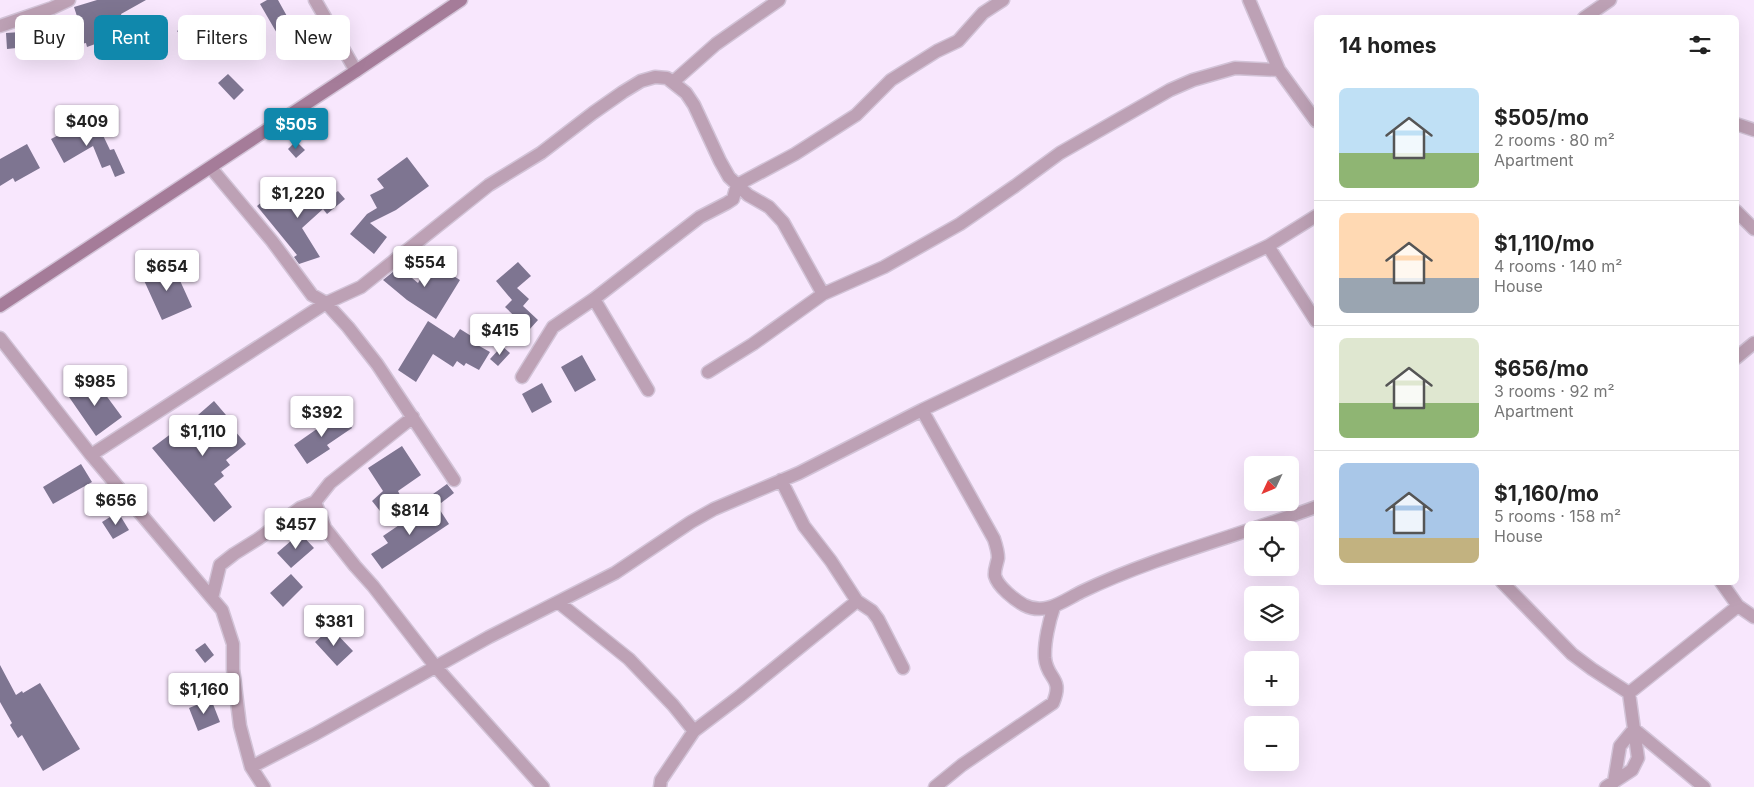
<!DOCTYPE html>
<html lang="en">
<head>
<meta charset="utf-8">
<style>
  body { margin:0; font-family:Inter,sans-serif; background:#f2f2f2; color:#222; height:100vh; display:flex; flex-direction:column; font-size:19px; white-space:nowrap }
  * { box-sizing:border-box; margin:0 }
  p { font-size:16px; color:#767676 }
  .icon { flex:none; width:28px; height:28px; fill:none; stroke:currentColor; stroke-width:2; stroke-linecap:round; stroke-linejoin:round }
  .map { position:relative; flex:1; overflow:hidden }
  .details { position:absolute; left:1314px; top:15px; width:425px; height:570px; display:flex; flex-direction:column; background:#fff; border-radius:8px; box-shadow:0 5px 20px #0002 }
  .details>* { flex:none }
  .hud { position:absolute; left:15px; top:15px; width:475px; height:45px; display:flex; gap:10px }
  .needle { width:32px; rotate:226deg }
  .controls { position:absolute; left:1244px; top:456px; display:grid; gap:10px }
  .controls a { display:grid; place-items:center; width:55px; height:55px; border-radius:8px; background:#fff; box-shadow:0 5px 20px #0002; font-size:25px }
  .price { position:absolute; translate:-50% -42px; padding:0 11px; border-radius:5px; background:#fff; color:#222; font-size:16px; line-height:32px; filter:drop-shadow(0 1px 2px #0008) }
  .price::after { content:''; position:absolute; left:50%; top:30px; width:15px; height:11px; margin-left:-8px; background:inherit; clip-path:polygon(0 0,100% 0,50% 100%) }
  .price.current { background:#1088ac; color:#fff }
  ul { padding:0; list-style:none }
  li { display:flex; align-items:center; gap:15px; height:125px; padding:0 25px }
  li+li { border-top:1px solid #e0e0e0 }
  li span { display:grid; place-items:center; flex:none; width:140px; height:100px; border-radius:8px; color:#555 }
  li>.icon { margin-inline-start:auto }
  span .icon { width:60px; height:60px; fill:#fffc; stroke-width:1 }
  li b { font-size:21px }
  h2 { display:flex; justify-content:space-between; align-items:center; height:60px; padding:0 25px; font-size:21px }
  .chip { padding:0 18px; border-radius:8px; background:#fff; box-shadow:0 5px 20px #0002; font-size:18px; line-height:45px }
  .chip.current { background:#1088ac; color:#fff }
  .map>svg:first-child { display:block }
  .building { fill:#7e7591 }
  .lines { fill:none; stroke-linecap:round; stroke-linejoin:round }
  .minor-casing { stroke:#d2c3d7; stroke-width:15 }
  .secondary-casing { stroke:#d2c3d7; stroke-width:15 }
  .minor { stroke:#bda1b5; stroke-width:12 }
  .secondary { stroke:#a57c99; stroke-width:12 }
</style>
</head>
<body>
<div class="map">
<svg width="1754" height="787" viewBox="0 0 1754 787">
  <rect width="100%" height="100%" fill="#f8e7fd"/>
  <path class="building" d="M97,0H146L121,14L125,27L107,33L109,39L87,47L86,43L62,48L60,36L82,32L74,7Z
    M267,0H278L303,45L289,54L260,4Z
    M189,22L204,42L193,51L177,31Z
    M35,31L36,46L7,49L6,33Z
    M243,31L258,49L249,56L246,52L239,58L232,50L240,44L235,38Z
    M228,74L244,90L234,100L218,83Z
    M86,121L92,133L100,129L110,150L114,149L125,173L115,177L110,165L102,168L93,146L64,163L51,139Z
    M296,141L305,150L296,158L288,149Z
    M27,144L40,168L15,182L13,178L0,186V159Z
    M407,157L429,186L396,210L370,223L387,237L374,254L350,234L367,214L377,208L370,195L384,188L377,179Z
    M300,189L312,202L325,190L331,196L338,191L345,199L327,214L323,209L302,228L320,257L299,264L294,257L297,255L257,206L273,193L282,205Z
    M431,262L460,280L436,319L407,300L383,280L399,267L418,283Z
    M518,262L531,276L517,288L529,299L523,306L538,320L529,330L505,307L512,300L496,281Z
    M172,263L192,307L162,320L142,276Z
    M428,321L454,338L460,329L476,339L474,343L490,352L479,370L466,363L464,366L457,361L453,367L433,354L416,382L398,370Z
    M502,346L510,353L498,366L490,359Z
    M582,355L596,380L575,392L561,367Z
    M94,379L122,417L96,436L69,397Z
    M542,383L552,402L532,413L522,394Z
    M214,401L232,422L229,424L246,444L226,460L230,465L221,472L224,476L214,484L232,507L214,522L152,448L172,433L174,436Z
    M341,412L352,428L327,445L330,449L307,464L294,445Z
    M402,446L421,475L398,491L400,495L387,504L388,505L380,511L372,501L383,491L368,468Z
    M81,464L92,482L53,504L43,487Z
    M447,484L454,493L441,503L433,494Z
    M436,504L449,524L382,569L371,554L388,543L383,536L408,519L410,522Z
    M118,512L129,530L113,539L102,522Z
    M300,533L314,548L291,568L277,553Z
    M291,574L303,587L283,607L270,593Z
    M331,628L353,651L337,666L315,642Z
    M205,643L214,655L205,663L195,650Z
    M0,665L16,695L22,691L23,693L40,683L80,749L43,771L22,735L18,738L10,725L12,723L0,702Z
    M211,699L220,722L198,731L189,708Z"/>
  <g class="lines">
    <defs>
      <path id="minor" d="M315,0L356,71
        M1249,0L1279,70L1316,121
        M1584,18L1610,0
        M0,26L52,8L69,0
        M673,82L716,44L779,0
        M1736,124L1754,130
        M211,168L272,241L312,295L326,303L348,327L377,364L454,480
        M1736,211L1754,229
        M1268,246L1316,321
        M594,299L648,390
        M0,338L91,455L222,610L233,644V669L240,726L251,767L264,787
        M1736,358L1754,343
        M708,372L753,344L823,294L884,267L960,224L1015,186L1060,153L1170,90L1193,80L1235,68L1279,70
        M522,377L553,327L594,299L700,217L727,203L733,199L737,185L795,154L856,115L891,80L937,51L958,41L983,13L1003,0
        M922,410L994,539C996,545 998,551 998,558C997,564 994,570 995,576C998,587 1015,600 1024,605C1045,616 1063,601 1081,592C1156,556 1238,536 1316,507
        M91,455L326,303L361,287L489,185L541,153L593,113L623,92L641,81L655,77L667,78L686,93L694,105L720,161L729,177L748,195L769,207L783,222L823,294
        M781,480L804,526L831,561L857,601L872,611L878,619L903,668
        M315,502L325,528L355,566L373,586L435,666L543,787
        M1502,582L1572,654L1592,669L1629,693
        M1721,582L1738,606
        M212,598L220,565L234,554L258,539L300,508L315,502L330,483L413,417
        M558,602L629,659L673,705L694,731
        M1629,693L1738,606L1754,617
        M251,767L315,734L489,637L615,573L691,522L714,509L799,473L922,410L1268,246L1316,216
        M1614,782L1620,746L1634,729L1704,787
        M660,787L661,780L694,731L740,696L857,601
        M935,787L962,765L1053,703C1064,677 1047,680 1045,658C1044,643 1049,621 1054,607
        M1606,787L1632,770L1638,758L1629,693"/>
      <path id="secondary" d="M0,306L356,71L461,0"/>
    </defs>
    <use href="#minor" class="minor-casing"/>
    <use href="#secondary" class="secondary-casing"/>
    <use href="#minor" class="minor"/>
    <use href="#secondary" class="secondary"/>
  </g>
</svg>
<div class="controls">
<a><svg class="needle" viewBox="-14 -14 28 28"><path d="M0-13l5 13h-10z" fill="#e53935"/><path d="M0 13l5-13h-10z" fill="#767676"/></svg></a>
<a><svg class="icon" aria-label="locate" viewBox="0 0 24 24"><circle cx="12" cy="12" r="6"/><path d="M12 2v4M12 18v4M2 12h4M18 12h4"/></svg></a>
<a><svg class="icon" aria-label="layers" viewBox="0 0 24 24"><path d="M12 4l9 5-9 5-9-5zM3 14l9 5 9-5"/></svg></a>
<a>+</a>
<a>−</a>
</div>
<b class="price" style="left:87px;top:147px">$409</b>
<b class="price current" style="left:296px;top:150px">$505</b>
<b class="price" style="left:298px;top:219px">$1,220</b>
<b class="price" style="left:425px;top:288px">$554</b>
<b class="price" style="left:167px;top:292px">$654</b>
<b class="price" style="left:500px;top:356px">$415</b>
<b class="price" style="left:95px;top:407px">$985</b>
<b class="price" style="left:322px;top:438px">$392</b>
<b class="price" style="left:203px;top:457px">$1,110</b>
<b class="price" style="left:116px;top:526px">$656</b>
<b class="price" style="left:410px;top:536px">$814</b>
<b class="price" style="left:296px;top:550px">$457</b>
<b class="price" style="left:334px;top:647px">$381</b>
<b class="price" style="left:204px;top:715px">$1,160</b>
<div class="hud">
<a class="chip">Buy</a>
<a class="chip current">Rent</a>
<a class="chip">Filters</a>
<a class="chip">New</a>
</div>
<section class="details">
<h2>14 homes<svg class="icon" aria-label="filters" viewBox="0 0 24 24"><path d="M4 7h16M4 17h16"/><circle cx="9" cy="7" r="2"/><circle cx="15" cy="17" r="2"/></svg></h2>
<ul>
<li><span style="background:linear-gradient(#bfe0f5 65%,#8fb573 0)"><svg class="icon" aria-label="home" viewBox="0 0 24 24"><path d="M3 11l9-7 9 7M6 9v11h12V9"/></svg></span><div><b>$505/mo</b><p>2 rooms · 80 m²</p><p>Apartment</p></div></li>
<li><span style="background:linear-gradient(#ffd9b3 65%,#9aa5b1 0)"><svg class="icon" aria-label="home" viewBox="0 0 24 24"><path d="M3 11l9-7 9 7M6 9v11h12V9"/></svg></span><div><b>$1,110/mo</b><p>4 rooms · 140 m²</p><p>House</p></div></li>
<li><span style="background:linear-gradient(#dfe7d0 65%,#8fb573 0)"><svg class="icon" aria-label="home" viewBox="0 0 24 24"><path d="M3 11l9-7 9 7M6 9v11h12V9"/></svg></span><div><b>$656/mo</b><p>3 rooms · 92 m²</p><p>Apartment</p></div></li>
<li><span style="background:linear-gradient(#a9c7e8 75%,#c2b280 0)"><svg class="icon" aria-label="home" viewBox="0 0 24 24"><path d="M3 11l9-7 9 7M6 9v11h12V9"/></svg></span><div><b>$1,160/mo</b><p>5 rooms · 158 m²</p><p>House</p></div></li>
</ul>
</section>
</div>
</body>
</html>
